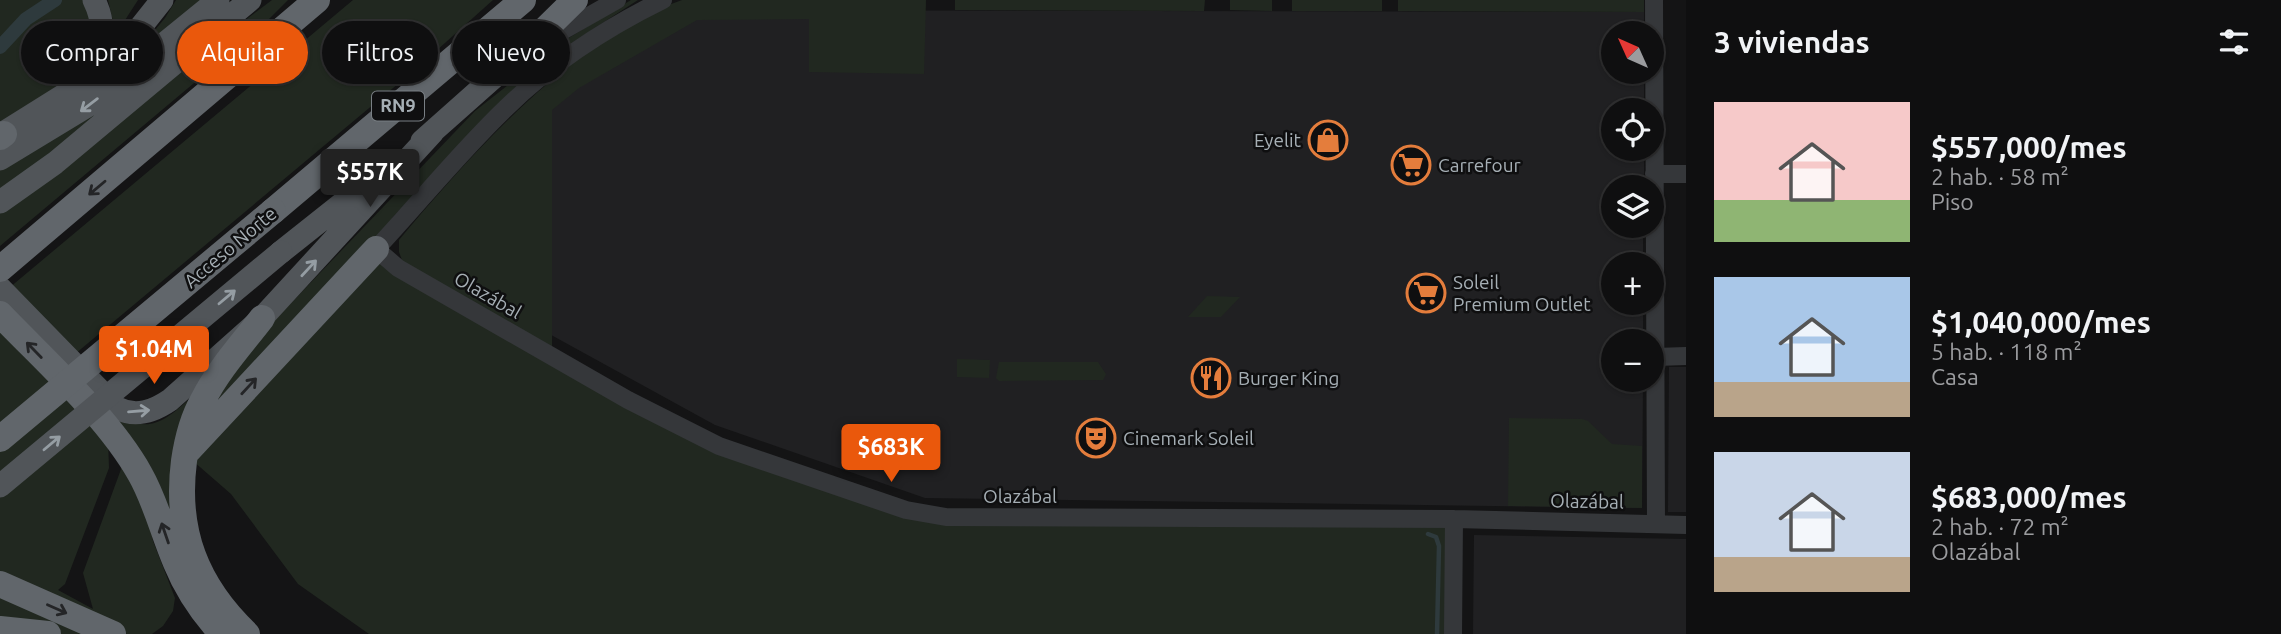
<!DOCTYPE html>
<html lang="es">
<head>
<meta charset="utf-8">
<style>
  body { margin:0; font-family:Ubuntu,sans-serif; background:#1d1d1e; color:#f1f3f6; height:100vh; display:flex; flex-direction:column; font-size:26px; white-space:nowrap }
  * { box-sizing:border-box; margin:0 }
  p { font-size:23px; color:#9b9c9f }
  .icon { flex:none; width:38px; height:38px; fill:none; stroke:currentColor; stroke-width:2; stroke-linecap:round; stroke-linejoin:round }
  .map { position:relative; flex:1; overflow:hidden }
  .sheet { display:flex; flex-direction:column; background:#0f0f10; width:595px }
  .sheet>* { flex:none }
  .top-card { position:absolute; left:21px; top:21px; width:665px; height:63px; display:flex; gap:14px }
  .needle { width:46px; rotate:315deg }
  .buttons { position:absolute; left:1601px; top:21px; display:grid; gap:14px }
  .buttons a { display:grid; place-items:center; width:63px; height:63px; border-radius:50%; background:#0f0f10; box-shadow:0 2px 5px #0004,0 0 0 2px #2f2f30; font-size:35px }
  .price { position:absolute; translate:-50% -60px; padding:0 16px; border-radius:7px; background:#ea580c; color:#fff; font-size:23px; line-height:46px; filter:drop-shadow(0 2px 4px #0008) }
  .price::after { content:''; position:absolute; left:50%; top:42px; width:21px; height:16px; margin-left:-10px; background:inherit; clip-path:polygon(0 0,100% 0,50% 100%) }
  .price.on { background:#222; color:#fff }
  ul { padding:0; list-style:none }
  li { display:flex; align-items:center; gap:21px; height:175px; padding:0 28px }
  li span { display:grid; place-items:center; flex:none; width:196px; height:140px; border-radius:0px; color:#555 }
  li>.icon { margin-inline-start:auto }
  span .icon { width:84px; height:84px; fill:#fffc; stroke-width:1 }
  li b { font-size:30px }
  h2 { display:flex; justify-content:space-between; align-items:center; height:84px; padding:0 28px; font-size:30px }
  .tag { padding:0 24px; border-radius:32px; background:#0f0f10; box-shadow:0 2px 5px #0004,0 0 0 2px #2f2f30; font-size:24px; line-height:63px }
  .tag.on { background:#ea580c; color:#fff }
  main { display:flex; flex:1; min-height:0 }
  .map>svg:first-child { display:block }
  .built { fill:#202022 }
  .green { fill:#212820 }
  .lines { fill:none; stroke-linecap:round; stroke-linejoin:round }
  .stream { stroke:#2e3a3d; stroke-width:4.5 }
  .canal { stroke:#2e3a3d; stroke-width:14 }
  .minor { stroke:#35373a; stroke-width:18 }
  .major { stroke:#515559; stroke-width:23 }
  .highway { stroke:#61666b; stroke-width:26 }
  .major-bridge { stroke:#515559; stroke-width:23 }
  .highway-bridge { stroke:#61666b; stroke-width:26 }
  .oneway { stroke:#959da3 }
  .oneway2 { stroke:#242527 }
  .labels { text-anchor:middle; stroke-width:5; stroke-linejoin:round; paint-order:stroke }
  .shield { fill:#0f0f10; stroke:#797f84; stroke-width:2 }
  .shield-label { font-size:18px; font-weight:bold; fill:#a6afb5 }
  .poi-label { font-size:19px; fill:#a6afb5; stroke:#0f0f10; text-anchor:start }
  .street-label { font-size:19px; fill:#a6afb5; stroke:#0f0f10 }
</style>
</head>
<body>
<main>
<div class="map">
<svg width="1686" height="634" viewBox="0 0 1686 634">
  <rect width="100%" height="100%" fill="#141415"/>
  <path class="built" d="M701,10L1644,12V33H1614V72H1644V110H1614V149H1644V187H1614V226H1643V264H1614V303H1643V341H1614V380H1643L1642,508L925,498L715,425L431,269L567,86Z
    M1669,367H1686V512H1668Z
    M1474,535L1686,539V634H1473Z"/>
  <path class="green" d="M0,0H86L90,6L92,41L81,67L60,86L0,123Z
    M108,0H138L116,34Z
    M176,0H208L120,72L165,18Z
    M233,0L52,179L220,39L272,0H288L262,26L0,246V170Z
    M353,0H493L417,68L75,354L9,288Z
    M631,0H638L570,44L507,96L393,217L384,236L209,409L226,381L273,322L475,111L567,39Z
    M682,0H926L924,74L809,72V19L697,20L579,88L552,110V348L403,263L399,252V240C471,154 575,37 682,0Z
    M955,0H1205L1204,11L955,10Z
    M1230,0H1272V11L1230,10Z
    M1292,0H1382V11H1292Z
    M1398,0H1644V12L1398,11Z
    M376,249L719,446L906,510L1454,519L1453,634H369L298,584L231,494L185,454Z
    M1207,296L1240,297L1221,317H1188Z
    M0,325L108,439L109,468L65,584L58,590L93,609L83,573L124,461L144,494L153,541L175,598L173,611L163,626L152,634H127L0,573Z
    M957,359L990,360L989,378L957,377Z
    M999,362H1098L1106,374L1103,380L999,381L996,378Z
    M194,395L188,555L109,414C152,433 160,425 194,395Z
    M1509,418L1582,419L1588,421L1612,444L1642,446V508L1508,506Z
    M0,584L113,634H0Z"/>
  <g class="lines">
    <path class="stream" d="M1428,534L1436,537L1439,546L1437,634"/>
    <path class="canal" d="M0,47L26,19L55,0"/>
    <path class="minor" d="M663,0C606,28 552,63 506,108C460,152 419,203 376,249L398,268L628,400L719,446L906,510L946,517L1454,519L1686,525
      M1654,0L1656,524
      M543,42L617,0
      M1654,174H1686
      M1656,357L1686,356
      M1453,634L1454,519"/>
    <path class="major" d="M83,76C102,54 108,28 94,0
      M0,135L88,80L124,48L162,0
      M422,141L519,55
      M0,159L89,105L218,0
      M0,202L55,163L250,0
      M281,252L378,175
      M0,288L117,408C136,418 154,411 170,400L262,318L433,132"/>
    <path class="highway" d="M519,55L575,0
      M0,137L4,134
      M273,211L523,0
      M0,269L317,0
      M0,314C46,362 108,417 140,474C156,502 163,533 176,563C187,590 202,612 222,634
      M187,452L376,249
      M0,584L113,634
      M0,629L48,634
      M247,634C196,585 175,531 184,461C187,440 192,419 203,400C218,370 242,344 262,318"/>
    <path class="major-bridge" d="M0,486L281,252"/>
    <path class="highway-bridge" d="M0,439L273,211"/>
  </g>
  <defs><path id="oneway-shaft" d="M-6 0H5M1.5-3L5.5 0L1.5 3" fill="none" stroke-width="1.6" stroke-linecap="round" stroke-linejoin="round" transform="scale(1.75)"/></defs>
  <g class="oneway">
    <use href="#oneway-shaft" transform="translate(89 105) rotate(143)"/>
    <use href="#oneway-shaft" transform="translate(309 268) rotate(-47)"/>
    <use href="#oneway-shaft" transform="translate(227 297) rotate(-40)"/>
    <use href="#oneway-shaft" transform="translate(139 411) rotate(-5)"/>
    <use href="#oneway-shaft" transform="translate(52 443) rotate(-40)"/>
  </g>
  <g class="oneway2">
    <use href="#oneway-shaft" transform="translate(97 188) rotate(140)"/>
    <use href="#oneway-shaft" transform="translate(34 350) rotate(-134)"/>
    <use href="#oneway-shaft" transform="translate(249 386) rotate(-47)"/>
    <use href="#oneway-shaft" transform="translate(165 533) rotate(-109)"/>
    <use href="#oneway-shaft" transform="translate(57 609) rotate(24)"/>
  </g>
  <defs>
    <symbol id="shop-ring" viewBox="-11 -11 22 22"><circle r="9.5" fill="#0f0f10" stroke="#e47d3c" stroke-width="1.5"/><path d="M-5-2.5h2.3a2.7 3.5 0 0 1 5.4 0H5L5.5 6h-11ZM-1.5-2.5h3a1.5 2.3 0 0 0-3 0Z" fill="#e47d3c"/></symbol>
    <symbol id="supermarket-ring" viewBox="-11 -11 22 22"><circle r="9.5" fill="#0f0f10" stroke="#e47d3c" stroke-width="1.5"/><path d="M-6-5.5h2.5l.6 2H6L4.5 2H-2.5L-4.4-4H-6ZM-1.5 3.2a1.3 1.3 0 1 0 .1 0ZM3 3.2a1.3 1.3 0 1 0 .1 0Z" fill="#e47d3c"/></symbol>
    <symbol id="restaurant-ring" viewBox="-11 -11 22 22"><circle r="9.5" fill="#0f0f10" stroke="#e47d3c" stroke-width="1.5"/><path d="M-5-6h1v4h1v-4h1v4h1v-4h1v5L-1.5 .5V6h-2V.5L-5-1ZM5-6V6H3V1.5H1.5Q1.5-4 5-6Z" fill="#e47d3c"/></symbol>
    <symbol id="theatre-ring" viewBox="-11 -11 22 22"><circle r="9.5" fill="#0f0f10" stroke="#e47d3c" stroke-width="1.5"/><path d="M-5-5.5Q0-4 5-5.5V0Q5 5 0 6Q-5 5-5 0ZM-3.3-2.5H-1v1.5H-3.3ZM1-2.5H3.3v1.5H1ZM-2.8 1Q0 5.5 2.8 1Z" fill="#e47d3c"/></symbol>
  </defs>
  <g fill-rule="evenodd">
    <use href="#shop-ring" x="1306" y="118" width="44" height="44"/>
    <use href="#supermarket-ring" x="1389" y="143" width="44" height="44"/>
    <use href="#supermarket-ring" x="1404" y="271" width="44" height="44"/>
    <use href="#restaurant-ring" x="1189" y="356" width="44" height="44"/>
    <use href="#theatre-ring" x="1074" y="416" width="44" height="44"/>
  </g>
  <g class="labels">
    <rect class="shield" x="372" y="91.5" width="52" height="29" rx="5"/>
    <g class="shield-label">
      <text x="398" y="112">RN9</text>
    </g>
    <g class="poi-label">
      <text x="1301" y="147" text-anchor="end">Eyelit</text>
      <text x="1438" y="172">Carrefour</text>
      <text x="1453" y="289">Soleil<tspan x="1453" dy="22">Premium Outlet</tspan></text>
      <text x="1238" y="385">Burger King</text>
      <text x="1123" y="445">Cinemark Soleil</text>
    </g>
    <g class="street-label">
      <text transform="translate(230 247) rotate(-40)" y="7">Acceso Norte</text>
      <text transform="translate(488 295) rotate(30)" y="7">Olazábal</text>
      <text x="1020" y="503">Olazábal</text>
      <text transform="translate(1587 501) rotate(1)" y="7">Olazábal</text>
    </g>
  </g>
</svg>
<div class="buttons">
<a><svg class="needle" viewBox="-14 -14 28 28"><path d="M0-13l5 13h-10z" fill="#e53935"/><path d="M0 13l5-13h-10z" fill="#9b9c9f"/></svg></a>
<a><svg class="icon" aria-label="locate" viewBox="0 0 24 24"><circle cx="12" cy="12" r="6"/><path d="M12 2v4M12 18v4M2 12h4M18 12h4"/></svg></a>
<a><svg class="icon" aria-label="layers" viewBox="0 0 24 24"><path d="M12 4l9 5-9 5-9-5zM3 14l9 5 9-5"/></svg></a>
<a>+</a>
<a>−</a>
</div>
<b class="price on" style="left:370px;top:209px">$557K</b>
<b class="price" style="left:154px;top:386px">$1.04M</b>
<b class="price" style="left:891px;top:484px">$683K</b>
<div class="top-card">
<a class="tag">Comprar</a>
<a class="tag on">Alquilar</a>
<a class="tag">Filtros</a>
<a class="tag">Nuevo</a>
</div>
</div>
<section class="sheet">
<h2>3 viviendas<svg class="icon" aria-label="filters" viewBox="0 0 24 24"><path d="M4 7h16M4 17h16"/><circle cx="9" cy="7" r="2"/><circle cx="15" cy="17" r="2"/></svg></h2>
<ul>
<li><span style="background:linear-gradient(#f6c9c9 70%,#8fb573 0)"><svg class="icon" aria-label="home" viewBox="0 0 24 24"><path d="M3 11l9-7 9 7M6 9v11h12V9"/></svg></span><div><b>$557,000/mes</b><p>2 hab. · 58 m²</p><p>Piso</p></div></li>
<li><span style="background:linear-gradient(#a9c7e8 75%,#b9a48a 0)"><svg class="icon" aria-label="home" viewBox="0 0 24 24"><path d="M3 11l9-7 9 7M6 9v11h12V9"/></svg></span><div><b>$1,040,000/mes</b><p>5 hab. · 118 m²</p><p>Casa</p></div></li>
<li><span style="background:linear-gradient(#c9d6e8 75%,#b9a48a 0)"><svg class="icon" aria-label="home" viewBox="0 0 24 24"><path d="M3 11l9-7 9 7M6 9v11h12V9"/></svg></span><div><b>$683,000/mes</b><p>2 hab. · 72 m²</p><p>Olazábal</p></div></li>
</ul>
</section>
</main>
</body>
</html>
